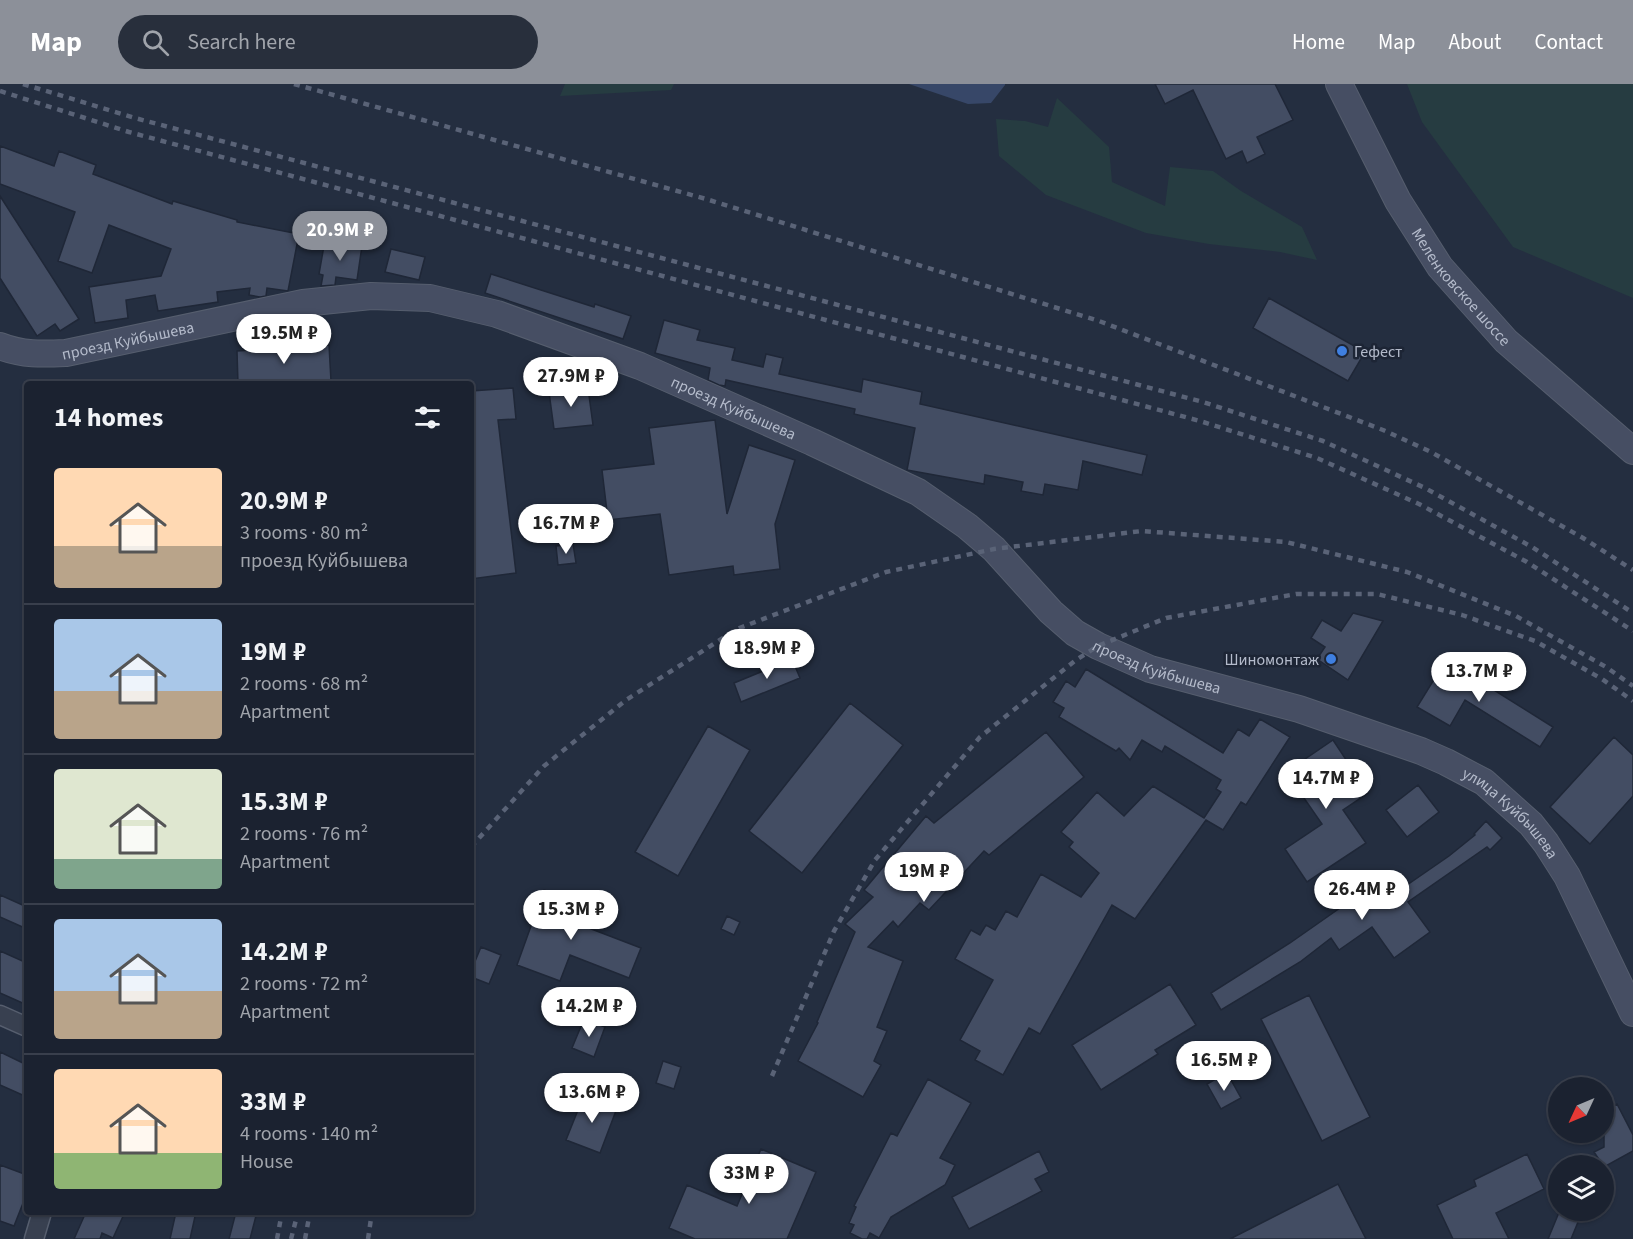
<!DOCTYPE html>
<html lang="en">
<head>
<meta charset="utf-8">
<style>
  body { margin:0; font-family:"Source Sans 3",sans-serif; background:#282f3c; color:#f1f3f6; height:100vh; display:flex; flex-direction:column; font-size:22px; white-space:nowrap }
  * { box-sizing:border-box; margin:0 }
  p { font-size:20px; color:#a0a4ab }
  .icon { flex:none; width:33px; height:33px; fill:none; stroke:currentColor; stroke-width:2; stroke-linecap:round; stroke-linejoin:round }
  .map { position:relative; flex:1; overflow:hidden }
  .drawer { position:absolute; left:24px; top:297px; width:450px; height:834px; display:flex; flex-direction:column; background:#1b2230; border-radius:6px; box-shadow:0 2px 4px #0004,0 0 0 2px #393f4c }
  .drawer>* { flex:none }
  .needle { width:39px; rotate:226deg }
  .tools { position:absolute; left:1548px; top:993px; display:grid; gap:12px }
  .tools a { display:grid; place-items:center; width:66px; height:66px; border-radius:50%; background:#1b2230; box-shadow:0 2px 4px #0004,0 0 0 2px #393f4c; font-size:30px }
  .price { position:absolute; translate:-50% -51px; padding:0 14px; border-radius:21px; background:#fff; color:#222; font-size:20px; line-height:39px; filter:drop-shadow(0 2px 3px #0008) }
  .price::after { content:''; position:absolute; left:50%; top:36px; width:18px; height:14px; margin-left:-9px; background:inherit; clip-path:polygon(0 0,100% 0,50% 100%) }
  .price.active { background:#8c9099; color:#fff }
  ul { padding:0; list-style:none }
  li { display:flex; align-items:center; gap:18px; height:150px; padding:0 30px }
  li+li { border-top:2px solid #393f4c }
  li span { display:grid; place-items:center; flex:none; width:168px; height:120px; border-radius:6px; color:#555 }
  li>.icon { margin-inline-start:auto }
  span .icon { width:72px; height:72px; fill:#fffc; stroke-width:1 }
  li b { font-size:26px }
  h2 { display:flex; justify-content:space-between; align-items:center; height:72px; padding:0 30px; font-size:26px }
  header { display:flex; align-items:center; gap:36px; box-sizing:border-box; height:84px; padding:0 30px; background:#8c9099; color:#fff }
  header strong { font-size:28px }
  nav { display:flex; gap:33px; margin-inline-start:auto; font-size:21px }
  .search { width:420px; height:54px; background:#282f3c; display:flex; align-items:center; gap:15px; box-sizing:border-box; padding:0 21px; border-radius:33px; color:#a0a4ab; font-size:22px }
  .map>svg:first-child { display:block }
  .green { fill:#263c41 }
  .water { fill:#374768 }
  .building { fill:#434d63; stroke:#1f2737; stroke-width:1.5 }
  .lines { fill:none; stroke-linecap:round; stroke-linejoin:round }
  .street-casing { stroke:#565e6e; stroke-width:21 }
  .secondary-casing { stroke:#565e6e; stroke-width:28 }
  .street { stroke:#384050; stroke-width:18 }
  .secondary { stroke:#464e63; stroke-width:26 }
  .rail { stroke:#5a6377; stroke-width:4.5; stroke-dasharray:6 6; stroke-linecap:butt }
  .shop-dot { fill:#3f7fe0; stroke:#1d2535; stroke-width:2 }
  .labels { text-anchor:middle; stroke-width:5; stroke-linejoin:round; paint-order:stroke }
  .street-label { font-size:16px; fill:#b4bbcb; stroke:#1d2535 }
  .poi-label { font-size:16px; fill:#b4bbcb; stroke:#1d2535; text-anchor:start }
</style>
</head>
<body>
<header>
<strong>Map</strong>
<div class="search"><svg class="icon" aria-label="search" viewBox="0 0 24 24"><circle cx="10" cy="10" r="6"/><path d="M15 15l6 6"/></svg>Search here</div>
<nav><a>Home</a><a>Map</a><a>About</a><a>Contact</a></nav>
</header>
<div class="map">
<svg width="1633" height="1155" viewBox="0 0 1633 1155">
  <rect width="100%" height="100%" fill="#242e40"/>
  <path class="green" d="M565,0H674L671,6L560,12Z
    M1407,0H1633V214L1513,163L1422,38Z
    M1057,14L1109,63L1112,98L1165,122L1170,83L1213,87L1241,107L1302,143L1317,176L1280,168L1209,160L1146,149L1046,111L999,72L996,35L1025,37L1048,43Z"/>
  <path class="water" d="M909,0H1005V1L991,19L968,20Z"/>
  <path class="building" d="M1155,0H1275L1293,36L1257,53L1265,70L1247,79L1242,67L1226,75L1193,6L1165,20Z
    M0,62L54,82L59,67L96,81L93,90L172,120L173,117L237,136V138L299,150L288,207L267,204L266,212L260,213L249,211L250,204L217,208L218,218L158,227L155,211L126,216L128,234L95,239L89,203L161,192L171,165L109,141L92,189L58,177L75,128L0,100Z
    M0,112L79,235L60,247L55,240L37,252L0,194Z
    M325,156L362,162L357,196L336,193L335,201L321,202L323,191L319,190Z
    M391,165L425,173L419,196L385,188Z
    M491,190L594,223L595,220L631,232L623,255L485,209Z
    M1269,214L1365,268L1348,297L1253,244Z
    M664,236L700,246L697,256L735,264L732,276L763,283L766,270L783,274L779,290L861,308L863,295L922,308L920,320L1147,371L1142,391L1083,377L1078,406L1045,400L1043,411L1021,407L1023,398L985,391L984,400L907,386L915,344L854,330L855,325L726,296L725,302L719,301L708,296L710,284L655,269Z
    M329,261L331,297L238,300L237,267Z
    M513,304L516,335L498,336L516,489L471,495V307Z
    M588,304L593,341L554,345L549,308Z
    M715,336L727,430L749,361L795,376L775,440L780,485L734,491L733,482L669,491L660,430L608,436L602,386L654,380L649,344Z
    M573,460L576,479L558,481L556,462Z
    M1353,529L1383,537L1348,596L1317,575L1325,563L1311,554L1322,536L1341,547Z
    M792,575L800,594L741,618L734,599Z
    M1446,576L1553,643L1540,663L1465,616L1450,642L1417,623Z
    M1086,585L1223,669L1238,645L1249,652L1260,635L1290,653L1246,721L1241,718L1223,746L1206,736L1135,835L1112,821L1040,950L1029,944L1003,991L975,976L980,967L960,956L993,896L955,875L971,846L980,851L986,841L995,846L1006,827L1017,833L1041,790L1081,813L1099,789L1069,763L1073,758L1061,748L1097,708L1124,732L1153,702L1204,734L1221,708L1216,705L1221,696L1165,662L1162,668L1142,656L1130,676L1119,664L1116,667L1059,633L1064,624L1053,618L1066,597L1075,603Z
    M850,619L903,661L802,789L749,747Z
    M708,642L750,666L678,792L635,768Z
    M1046,648L1084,693L989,771L984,767L929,826L920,819L898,843L893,837L868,863L903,877L877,943L887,947L874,977L881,981L863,1013L798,977L818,939L817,938L855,848L845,840L873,813L864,806L926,732L934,739Z
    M1614,653L1633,671V712L1590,760L1550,723Z
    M1333,656L1368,709L1343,726L1366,759L1307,798L1285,765L1322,740L1286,688Z
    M1418,701L1439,728L1407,753L1386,726Z
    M1486,737L1502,754L1490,766L1487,763L1408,818L1430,848L1394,874L1372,843L1339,866L1331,854L1300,878L1221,926L1211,909L1290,859L1390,789L1395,796L1401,792L1407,801L1449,772L1475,751L1474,750Z
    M544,806L588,822L581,841L641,864L629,894L570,871L560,897L517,881Z
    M0,811L27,823V845L0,833Z
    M727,832L740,838L734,851L721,845Z
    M481,863L501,871L489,900L471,893V887Z
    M0,867L27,879V921L0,909Z
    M1170,900L1196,941L1155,966L1158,970L1101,1006L1072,961Z
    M1309,911L1370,1033L1322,1057L1261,935Z
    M584,935L605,943L594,973L572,964Z
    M0,968L27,981V1013L0,1001Z
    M663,977L681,983L674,1005L656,999Z
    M1221,992L1225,999L1231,996L1241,1014L1221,1025L1207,1000Z
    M928,995L971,1019L940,1074L955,1081L945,1101L891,1133L879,1154L870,1149L867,1155H862L850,1149L854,1141L849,1139L856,1123L854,1122L891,1049L897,1052Z
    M584,1011L617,1024L600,1069L566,1056Z
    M1617,1020L1633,1051V1067L1604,1083L1594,1068L1604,1063V1027Z
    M761,1065L816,1088L787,1155H695L669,1144L687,1101L737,1122Z
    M1039,1067L1049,1088L1035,1095L1042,1107L969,1145L952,1113Z
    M1527,1070L1544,1105L1496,1129L1509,1155H1453L1437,1121L1476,1102L1474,1096Z
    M0,1081L27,1091V1109L14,1142L0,1137Z
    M1338,1100L1366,1155H1230Z
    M1560,1126H1583L1571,1155H1548Z
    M86,1128H125L113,1154L102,1149L100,1155H74Z
    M176,1128H196L190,1155H170Z
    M236,1128H257L250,1155H229Z"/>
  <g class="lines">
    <defs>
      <path id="street" d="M0,931L27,943
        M34,1155L42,1128"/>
      <g id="secondary">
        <path id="s1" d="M1339,0L1398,117L1440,183L1506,257L1633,367"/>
        <path id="s2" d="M0,262C22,271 43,270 66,269L303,219L371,212L430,214L497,230L640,282L812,358L918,408L967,442L994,465L1051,528L1075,549L1098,562L1150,585L1299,625L1421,667L1446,678L1484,698L1531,740L1546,759L1567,792L1633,929"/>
      </g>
    </defs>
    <use href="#street" class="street-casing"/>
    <use href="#secondary" class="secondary-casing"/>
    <use href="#street" class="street"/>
    <use href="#secondary" class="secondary"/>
    <path class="rail" d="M23,0L135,34L1203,318L1323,357L1425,404L1532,463L1633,529
      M294,0L706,115L1099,237L1383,346L1431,368L1583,454L1633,486
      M0,7L129,48L1200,337L1317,374L1419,420L1527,478L1633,547
      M471,763L544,682L626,616L737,545L886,488L994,465L1142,447L1286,458L1407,488L1516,532L1606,583L1633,602
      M772,992L834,847L875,776L980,653L1076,576L1098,562L1166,534L1296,510H1377L1462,531L1535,557L1602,595L1633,617
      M277,1155L282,1128
      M291,1155L298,1128
      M305,1155L310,1128
      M368,1155L372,1128"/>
  </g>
  <g class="shop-dot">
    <circle cx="1342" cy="267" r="6"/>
    <circle cx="1331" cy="575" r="6"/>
  </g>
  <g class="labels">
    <g class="street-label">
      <text dy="6" stroke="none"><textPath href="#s1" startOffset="238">Меленковское шоссе</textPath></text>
      <text dy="6" stroke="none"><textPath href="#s2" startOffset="130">проезд Куйбышева</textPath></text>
      <text dy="6" stroke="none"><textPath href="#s2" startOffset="760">проезд Куйбышева</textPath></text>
      <text dy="6" stroke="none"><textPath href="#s2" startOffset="1264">проезд Куйбышева</textPath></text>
      <text dy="6" stroke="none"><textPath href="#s2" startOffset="1652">улица Куйбышева</textPath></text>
    </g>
    <g class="poi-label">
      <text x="1354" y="273">Гефест</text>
      <text x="1319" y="581" text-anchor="end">Шиномонтаж</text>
    </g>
  </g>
</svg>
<div class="tools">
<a><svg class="needle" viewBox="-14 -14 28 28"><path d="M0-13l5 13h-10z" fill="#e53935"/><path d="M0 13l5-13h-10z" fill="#a0a4ab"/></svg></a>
<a><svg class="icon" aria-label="layers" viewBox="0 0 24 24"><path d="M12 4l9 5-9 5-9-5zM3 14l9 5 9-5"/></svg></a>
</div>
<b class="price active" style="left:340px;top:178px">20.9M ₽</b>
<b class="price" style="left:284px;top:281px">19.5M ₽</b>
<b class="price" style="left:571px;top:324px">27.9M ₽</b>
<b class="price" style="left:566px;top:471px">16.7M ₽</b>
<b class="price" style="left:767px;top:596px">18.9M ₽</b>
<b class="price" style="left:1479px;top:619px">13.7M ₽</b>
<b class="price" style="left:1326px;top:726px">14.7M ₽</b>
<b class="price" style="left:924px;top:819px">19M ₽</b>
<b class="price" style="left:1362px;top:837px">26.4M ₽</b>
<b class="price" style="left:571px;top:857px">15.3M ₽</b>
<b class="price" style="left:589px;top:954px">14.2M ₽</b>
<b class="price" style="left:1224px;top:1008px">16.5M ₽</b>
<b class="price" style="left:592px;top:1040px">13.6M ₽</b>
<b class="price" style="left:749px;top:1121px">33M ₽</b>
<section class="drawer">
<h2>14 homes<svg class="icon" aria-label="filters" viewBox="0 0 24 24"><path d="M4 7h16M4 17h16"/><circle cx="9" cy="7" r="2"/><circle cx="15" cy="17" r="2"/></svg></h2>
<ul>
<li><span style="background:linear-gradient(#ffd9b3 65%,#b9a48a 0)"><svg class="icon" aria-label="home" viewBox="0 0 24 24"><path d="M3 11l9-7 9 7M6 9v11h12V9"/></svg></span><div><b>20.9M ₽</b><p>3 rooms · 80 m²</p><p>проезд Куйбышева</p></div></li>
<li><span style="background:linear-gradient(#a9c7e8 60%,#b9a48a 0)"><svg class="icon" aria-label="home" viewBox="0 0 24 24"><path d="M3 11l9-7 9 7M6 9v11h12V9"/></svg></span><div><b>19M ₽</b><p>2 rooms · 68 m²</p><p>Apartment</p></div></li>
<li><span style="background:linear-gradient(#dfe7d0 75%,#7fa58c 0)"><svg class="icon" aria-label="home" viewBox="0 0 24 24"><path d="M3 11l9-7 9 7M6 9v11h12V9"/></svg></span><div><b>15.3M ₽</b><p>2 rooms · 76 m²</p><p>Apartment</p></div></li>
<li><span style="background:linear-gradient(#a9c7e8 60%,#b9a48a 0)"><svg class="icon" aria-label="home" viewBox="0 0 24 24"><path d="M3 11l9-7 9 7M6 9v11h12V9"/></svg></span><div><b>14.2M ₽</b><p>2 rooms · 72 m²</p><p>Apartment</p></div></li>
<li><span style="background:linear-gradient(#ffd9b3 70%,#8fb573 0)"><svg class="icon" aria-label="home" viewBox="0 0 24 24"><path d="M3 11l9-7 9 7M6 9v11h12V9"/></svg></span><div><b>33M ₽</b><p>4 rooms · 140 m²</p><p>House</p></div></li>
</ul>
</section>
</div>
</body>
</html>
